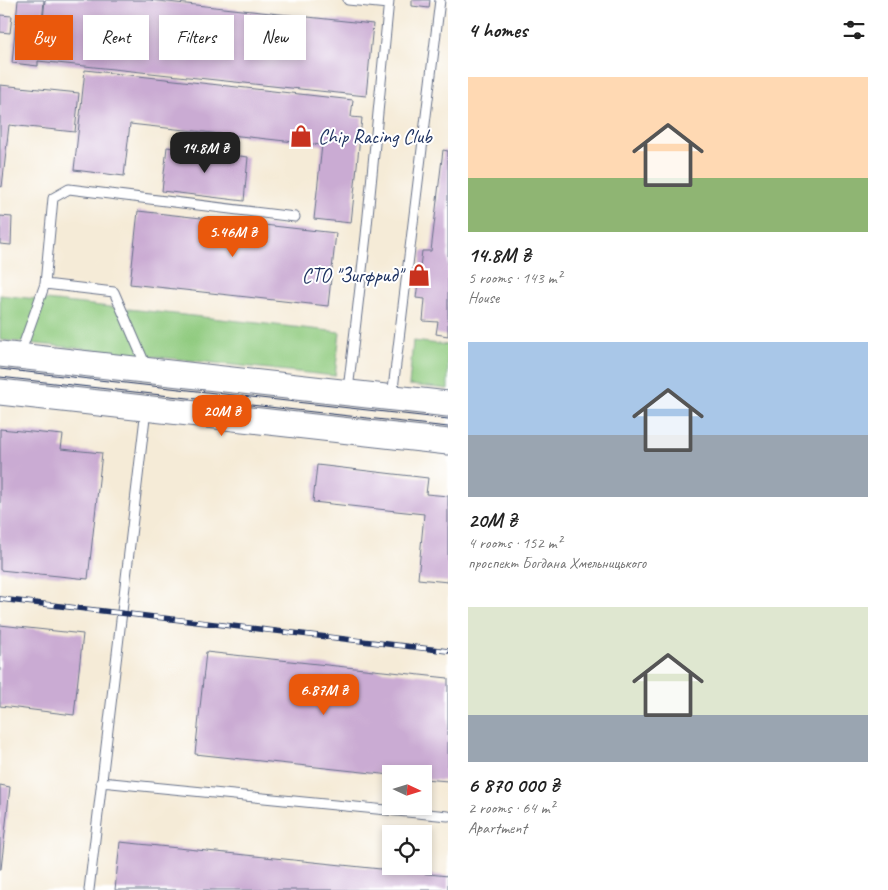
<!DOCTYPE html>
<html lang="en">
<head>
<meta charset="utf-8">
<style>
  body { margin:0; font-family:Caveat,sans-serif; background:#f2f2f2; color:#222; height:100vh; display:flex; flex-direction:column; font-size:19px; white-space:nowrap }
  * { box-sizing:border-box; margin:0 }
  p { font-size:16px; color:#767676 }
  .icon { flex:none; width:28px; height:28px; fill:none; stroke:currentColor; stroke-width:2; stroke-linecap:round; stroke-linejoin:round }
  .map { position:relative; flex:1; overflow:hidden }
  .details { display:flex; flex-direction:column; background:#fff; width:440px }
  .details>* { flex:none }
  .banner { position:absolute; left:15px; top:15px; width:358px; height:45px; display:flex; gap:10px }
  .needle { width:32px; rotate:94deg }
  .controls { position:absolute; left:382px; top:765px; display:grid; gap:10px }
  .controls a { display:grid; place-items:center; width:50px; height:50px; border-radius:0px; background:#fff; box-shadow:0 2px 8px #0003; font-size:25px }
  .price { position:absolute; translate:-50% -42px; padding:0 11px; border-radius:10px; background:#ea580c; color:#fff; font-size:16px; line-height:32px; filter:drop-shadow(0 1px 2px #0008) }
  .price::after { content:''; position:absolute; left:50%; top:30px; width:15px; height:11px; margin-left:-8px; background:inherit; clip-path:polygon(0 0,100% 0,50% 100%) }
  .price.active { background:#222; color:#fff }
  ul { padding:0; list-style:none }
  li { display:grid; align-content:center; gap:10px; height:265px; padding:0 20px }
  li span { display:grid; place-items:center; height:155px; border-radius:0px; color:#555 }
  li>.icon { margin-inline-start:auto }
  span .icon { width:90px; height:90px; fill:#fffc; stroke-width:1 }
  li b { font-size:21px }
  h2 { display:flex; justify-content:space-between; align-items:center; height:60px; padding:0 20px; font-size:21px }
  .tag { padding:0 18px; border-radius:0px; background:#fff; box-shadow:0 2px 8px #0003; font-size:18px; line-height:45px }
  .tag.active { background:#ea580c; color:#fff }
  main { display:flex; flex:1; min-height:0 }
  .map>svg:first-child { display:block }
  .green { fill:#90cb7f; stroke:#567d6e }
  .building { fill:#caabd3 }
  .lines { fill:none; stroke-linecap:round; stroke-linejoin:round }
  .lane-casing { stroke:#677188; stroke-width:11 }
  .secondary-casing { stroke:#677188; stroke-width:27 }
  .lane { stroke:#fff; stroke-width:9 }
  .secondary { stroke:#fff; stroke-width:25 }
  .tram { stroke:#1b2f5e; stroke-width:1 }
  .rail-casing { stroke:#1b2f5e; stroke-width:5.5 }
  .rail { stroke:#fff; stroke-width:4; stroke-dasharray:11; stroke-linecap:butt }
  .labels { text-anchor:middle; stroke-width:4; stroke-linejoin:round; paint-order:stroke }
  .poi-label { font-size:20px; fill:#1b2f5e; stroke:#fff; text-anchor:start }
</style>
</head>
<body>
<main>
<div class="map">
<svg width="448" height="890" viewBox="0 0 448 890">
  <rect width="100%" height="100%" fill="#fff"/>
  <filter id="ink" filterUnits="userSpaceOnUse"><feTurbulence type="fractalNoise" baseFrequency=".02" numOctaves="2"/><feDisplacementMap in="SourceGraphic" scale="10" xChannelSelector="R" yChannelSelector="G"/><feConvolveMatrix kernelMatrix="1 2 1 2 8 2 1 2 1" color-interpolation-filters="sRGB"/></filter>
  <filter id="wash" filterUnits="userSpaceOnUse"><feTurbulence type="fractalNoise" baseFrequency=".0096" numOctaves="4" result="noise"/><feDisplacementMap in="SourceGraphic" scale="20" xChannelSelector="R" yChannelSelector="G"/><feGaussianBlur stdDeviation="1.12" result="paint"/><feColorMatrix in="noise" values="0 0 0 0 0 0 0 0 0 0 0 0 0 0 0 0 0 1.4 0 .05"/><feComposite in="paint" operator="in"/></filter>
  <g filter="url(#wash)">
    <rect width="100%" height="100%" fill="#f5ebd7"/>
    <path class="green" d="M0,295L340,332L335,376L0,340Z
      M413,341L448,345V389L409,385Z"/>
    <g id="blocks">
      <path class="building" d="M18,0H44L40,48L45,0H149L373,24L366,96L38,61V66L12,63Z
        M412,0H430L429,8L412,6Z
        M0,15L12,16L10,33L0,32Z
        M85,70L353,100L351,117L362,118L351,223L314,219L322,145L130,124L124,176L74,170Z
        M0,85L79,93L75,132L9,125L2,187L0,186Z
        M167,147L248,157L244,201L162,191Z
        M443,150L448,151V336L436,334L438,322L423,321L425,299L416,298L422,251H431Z
        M138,211L336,233L328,306L130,284Z
        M0,216L12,217L11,245L0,244Z
        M0,429L63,435L61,449L102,453L88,579L0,570Z
        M317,465L428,478L426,494L448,496V582L418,579L424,514L313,502Z
        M0,625L83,634L74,715L0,706Z
        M206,652L448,678V781L424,779V774H391V775L195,754Z
        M0,785L10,787L1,869H0Z
        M120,842L448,876V890H115Z"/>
    </g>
  </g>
  <g filter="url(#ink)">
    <use href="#blocks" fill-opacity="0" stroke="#677188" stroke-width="1"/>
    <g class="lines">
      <defs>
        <path id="lane" d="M348,0L388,4
          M45,284L114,292L146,366
          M20,354L45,284L53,198L69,189L295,217
          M348,390L366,236L389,0
          M392,397L440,0
          M101,782L448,816
          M89,890L146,409"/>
        <path id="secondary" d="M0,354L448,404
          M0,392L448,442"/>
      </defs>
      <use href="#lane" class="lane-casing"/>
      <use href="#secondary" class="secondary-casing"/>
      <use href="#lane" class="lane"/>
      <use href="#secondary" class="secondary"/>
      <path class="tram" d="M0,369L448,419
        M0,377L448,427"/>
      <defs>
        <path id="rail" d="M0,599L448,651"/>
      </defs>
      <use href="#rail" class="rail-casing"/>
      <use href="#rail" class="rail"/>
    </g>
  </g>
  <defs>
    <symbol id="shop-bare" viewBox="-9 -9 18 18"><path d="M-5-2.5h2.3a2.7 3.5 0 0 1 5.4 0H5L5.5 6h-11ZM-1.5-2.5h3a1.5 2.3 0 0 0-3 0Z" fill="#c8321e" stroke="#fff" stroke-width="2.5" paint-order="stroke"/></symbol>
  </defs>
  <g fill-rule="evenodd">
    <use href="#shop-bare" x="285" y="120" width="32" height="32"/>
    <use href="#shop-bare" x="403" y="259" width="32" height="32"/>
  </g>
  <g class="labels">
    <g class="poi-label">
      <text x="318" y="143">Chip Racing Club</text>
      <text x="402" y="282" text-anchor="end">СТО "Зигфрид"</text>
    </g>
  </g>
</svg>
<div class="controls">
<a><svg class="needle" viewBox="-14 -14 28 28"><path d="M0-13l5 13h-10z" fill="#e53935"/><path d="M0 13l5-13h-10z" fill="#767676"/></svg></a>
<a><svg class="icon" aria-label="locate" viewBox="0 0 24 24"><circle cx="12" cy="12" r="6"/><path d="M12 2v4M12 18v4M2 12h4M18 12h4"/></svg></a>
</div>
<b class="price active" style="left:205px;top:174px">14.8M ₴</b>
<b class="price" style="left:233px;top:258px">5.46M ₴</b>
<b class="price" style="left:222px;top:437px">20M ₴</b>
<b class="price" style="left:324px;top:716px">6.87M ₴</b>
<div class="banner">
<a class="tag active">Buy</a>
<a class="tag">Rent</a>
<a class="tag">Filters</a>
<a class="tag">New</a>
</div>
</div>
<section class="details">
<h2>4 homes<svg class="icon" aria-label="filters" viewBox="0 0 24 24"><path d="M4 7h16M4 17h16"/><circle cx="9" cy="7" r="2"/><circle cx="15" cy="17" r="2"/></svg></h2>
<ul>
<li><span style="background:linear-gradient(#ffd9b3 65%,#8fb573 0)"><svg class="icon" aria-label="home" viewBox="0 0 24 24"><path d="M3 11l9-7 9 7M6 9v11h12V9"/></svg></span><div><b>14.8M ₴</b><p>5 rooms · 143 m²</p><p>House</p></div></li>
<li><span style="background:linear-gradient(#a9c7e8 60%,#9aa5b1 0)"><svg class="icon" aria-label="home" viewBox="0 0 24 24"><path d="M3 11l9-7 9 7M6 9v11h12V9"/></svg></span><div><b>20M ₴</b><p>4 rooms · 152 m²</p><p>проспект Богдана Хмельницького</p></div></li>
<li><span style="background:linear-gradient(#dfe7d0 70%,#9aa5b1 0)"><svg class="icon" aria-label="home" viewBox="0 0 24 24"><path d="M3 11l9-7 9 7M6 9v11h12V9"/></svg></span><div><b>6 870 000 ₴</b><p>2 rooms · 64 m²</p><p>Apartment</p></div></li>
</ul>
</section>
</main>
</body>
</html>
